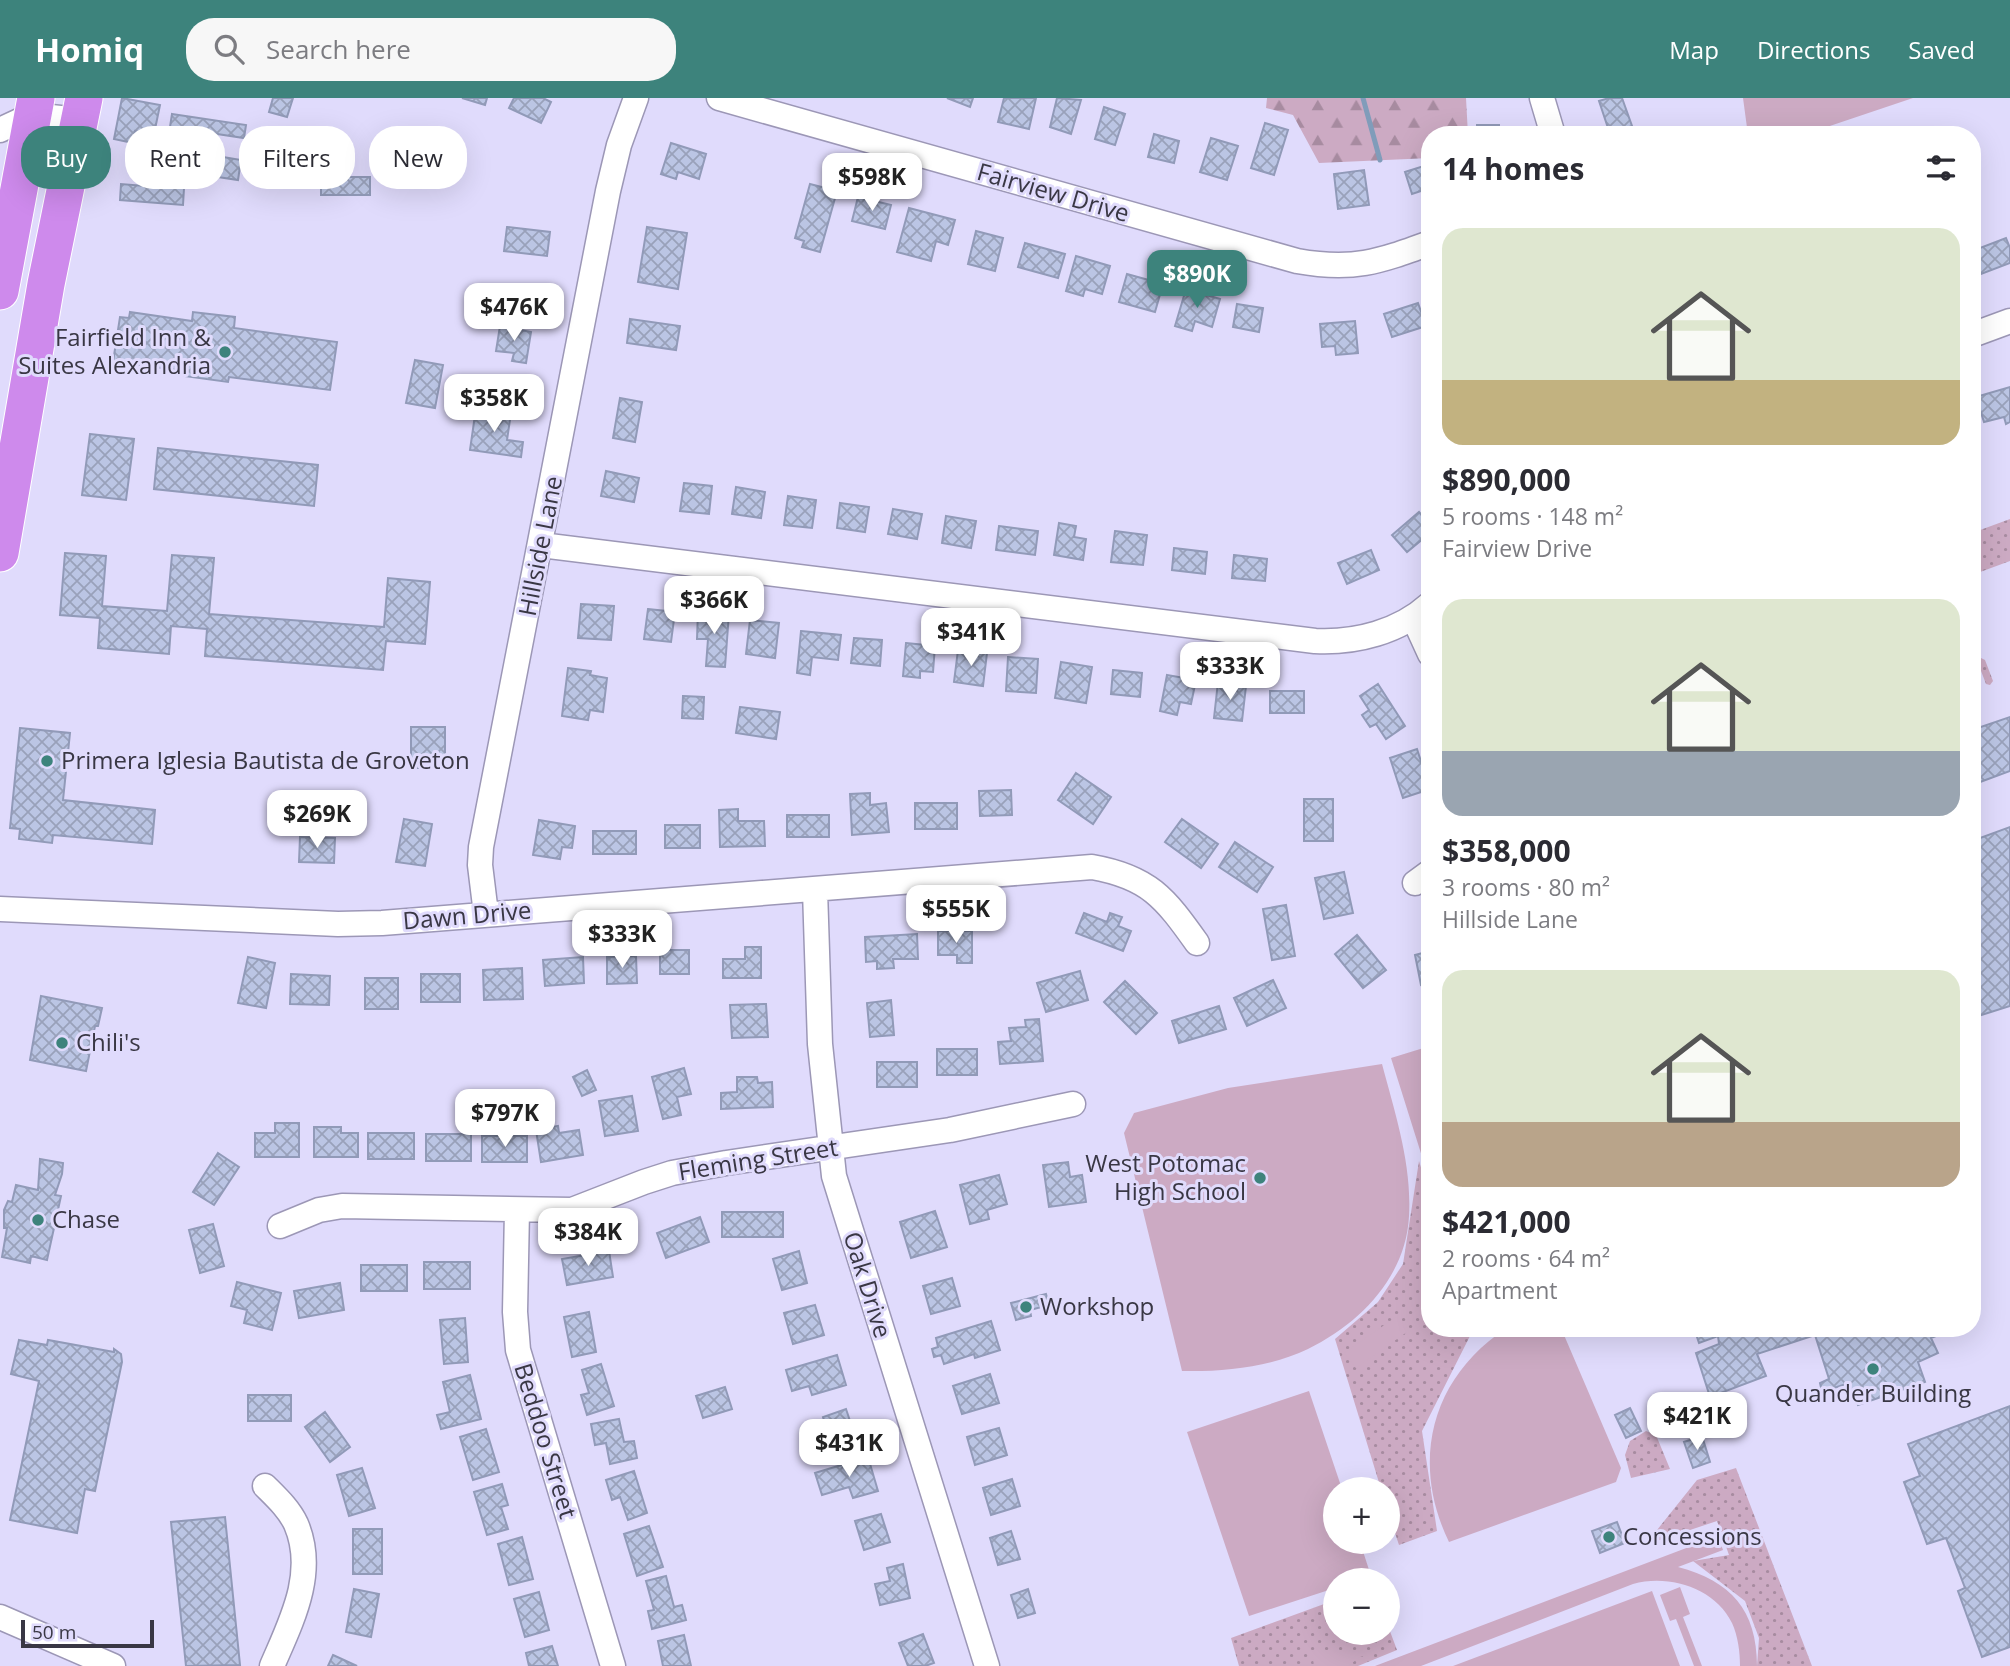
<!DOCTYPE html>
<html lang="en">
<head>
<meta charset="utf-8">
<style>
  body { margin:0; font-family:"Open Sans",sans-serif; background:#f7f7f7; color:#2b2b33; height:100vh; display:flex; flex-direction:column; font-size:26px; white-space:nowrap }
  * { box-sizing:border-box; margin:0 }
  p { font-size:23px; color:#7c7c81 }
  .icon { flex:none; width:38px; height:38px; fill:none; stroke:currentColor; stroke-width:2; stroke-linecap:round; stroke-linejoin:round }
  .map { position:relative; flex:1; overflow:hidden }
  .side { position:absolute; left:1421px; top:28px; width:560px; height:1211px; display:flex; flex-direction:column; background:#fff; border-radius:28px; box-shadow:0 7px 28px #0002 }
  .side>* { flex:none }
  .guide { position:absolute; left:21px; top:28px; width:665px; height:63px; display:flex; gap:14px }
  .fabs { position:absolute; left:1323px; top:1379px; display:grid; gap:14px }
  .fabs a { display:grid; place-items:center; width:77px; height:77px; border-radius:50%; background:#fff; box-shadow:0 7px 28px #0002; font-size:35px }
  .scale { position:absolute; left:21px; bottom:18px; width:133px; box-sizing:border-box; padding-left:7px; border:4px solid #393744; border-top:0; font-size:19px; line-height:24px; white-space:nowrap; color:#393744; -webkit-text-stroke:5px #e0dbfc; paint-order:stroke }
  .price { position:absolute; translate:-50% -60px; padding:0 16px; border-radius:14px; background:#fff; color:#222; font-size:23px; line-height:46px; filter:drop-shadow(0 2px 4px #0008) }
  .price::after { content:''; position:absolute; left:50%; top:42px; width:21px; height:16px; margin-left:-10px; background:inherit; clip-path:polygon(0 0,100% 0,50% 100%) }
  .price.on { background:#3d837c; color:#fff }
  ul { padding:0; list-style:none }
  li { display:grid; align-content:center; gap:14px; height:371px; padding:0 21px }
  li span { display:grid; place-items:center; height:217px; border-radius:21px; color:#555 }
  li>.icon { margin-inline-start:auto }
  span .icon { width:126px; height:126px; fill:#fffc; stroke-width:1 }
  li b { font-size:30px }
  h2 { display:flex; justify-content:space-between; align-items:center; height:84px; padding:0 21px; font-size:30px }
  .pill { padding:0 24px; border-radius:28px; background:#fff; box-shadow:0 7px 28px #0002; font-size:24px; line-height:63px }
  .pill.on { background:#3d837c; color:#fff }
  header { display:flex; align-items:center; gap:42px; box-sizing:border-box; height:98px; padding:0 35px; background:#3d837c; color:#fff }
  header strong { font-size:33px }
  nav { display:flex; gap:38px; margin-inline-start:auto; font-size:24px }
  .search { width:490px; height:63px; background:#f7f7f7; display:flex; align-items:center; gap:18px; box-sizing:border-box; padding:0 24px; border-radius:28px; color:#7c7c81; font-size:26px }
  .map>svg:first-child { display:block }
  .grass { fill:url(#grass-dots) }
  .forest { fill:url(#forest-firs) }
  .garden { fill:#ccaac3 }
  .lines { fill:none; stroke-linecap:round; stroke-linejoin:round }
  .stream { stroke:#809cba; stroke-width:5 }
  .building { fill:url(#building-cross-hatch); stroke:#919ab8; stroke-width:2 }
  .minor-casing { stroke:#9c97b6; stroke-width:27 }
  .highway-casing { stroke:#fff; stroke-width:39 }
  .minor { stroke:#fff; stroke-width:24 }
  .highway { stroke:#ce8aec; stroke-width:37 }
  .poi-dot { fill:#3d837c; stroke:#e0dbfc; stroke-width:2.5 }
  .labels { text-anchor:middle; stroke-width:6; stroke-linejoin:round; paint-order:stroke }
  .street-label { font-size:24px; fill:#393744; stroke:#e0dbfc }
  .poi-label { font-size:24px; fill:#393744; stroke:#e0dbfc; text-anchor:start }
</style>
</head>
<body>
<header>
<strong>Homiq</strong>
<div class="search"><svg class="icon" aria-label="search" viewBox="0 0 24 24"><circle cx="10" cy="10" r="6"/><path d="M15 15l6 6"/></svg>Search here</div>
<nav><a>Map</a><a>Directions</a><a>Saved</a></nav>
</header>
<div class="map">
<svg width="2010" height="1568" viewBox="0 0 2010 1568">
  <defs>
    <pattern id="grass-dots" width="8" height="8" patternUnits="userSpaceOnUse" patternTransform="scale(1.75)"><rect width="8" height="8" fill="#ccaac3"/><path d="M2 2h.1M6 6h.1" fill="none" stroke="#a78ba0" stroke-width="1.8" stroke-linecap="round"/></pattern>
    <pattern id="forest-firs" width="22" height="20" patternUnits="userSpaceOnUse" patternTransform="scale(1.75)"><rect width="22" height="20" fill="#ccaac3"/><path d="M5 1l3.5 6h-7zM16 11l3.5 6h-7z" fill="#a78ba0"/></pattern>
    <pattern id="building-cross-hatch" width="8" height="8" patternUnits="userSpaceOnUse" patternTransform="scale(1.75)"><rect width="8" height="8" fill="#bbc5e4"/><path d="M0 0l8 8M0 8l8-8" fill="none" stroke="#99a1ba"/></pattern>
  </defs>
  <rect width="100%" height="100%" fill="#e0dbfc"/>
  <path class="grass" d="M2010,421V463L1972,477V435Z
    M1981,560L1985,562L1993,583L1990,587L1986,586L1978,565Z
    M1419,1063L1430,1099V1230H1471L1472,1234L1422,1333L1437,1433L1399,1447L1388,1414V1391H1381L1335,1241L1378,1204L1403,1166Z
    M1646,1333L1656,1337L1670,1371L1631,1380L1625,1357L1630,1343Z
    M1736,1370L1812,1568H1757L1759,1540L1745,1503L1693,1463L1729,1457L1717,1423L1645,1447L1697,1382Z
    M1335,1502V1535H1388V1528L1397,1552L1358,1568H1239L1231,1540Z"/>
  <path class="forest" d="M1267,0H1466L1468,37H1430V60L1319,65L1293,17L1266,10Z"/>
  <path class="garden" d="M1743,0H1913L1803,37H1748Z
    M1430,948V1084L1391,960Z
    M1382,966C1395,1015 1412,1066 1409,1118C1406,1178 1361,1225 1308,1251C1271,1269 1223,1274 1182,1273L1124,1035L1134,1015L1228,990Z
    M1396,1219L1407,1234L1356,1270L1344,1255Z
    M1507,1230H1561L1621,1370L1616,1384L1449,1444C1410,1364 1431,1279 1507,1230Z
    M1309,1293L1342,1391H1335V1444H1360L1371,1478L1358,1482H1335V1490L1249,1518L1187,1334Z
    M1718,1438L1723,1452L1678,1469C1731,1483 1757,1512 1757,1568H1740C1740,1554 1738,1538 1732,1525C1715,1490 1669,1476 1633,1486L1421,1568H1375Z
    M1680,1489L1690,1516L1683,1519L1702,1568H1694L1676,1521L1670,1523L1660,1497Z
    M1652,1493L1680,1568H1453Z
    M1365,1549L1367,1557L1360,1559L1348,1568H1314L1312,1552H1357Z"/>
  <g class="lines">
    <path class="stream" d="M1363,0L1380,62"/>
  </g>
  <path class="building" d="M122,0L160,7L154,36L135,33L133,45L114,41Z
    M273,0H293L287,19L269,14Z
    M462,0H487L485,7Z
    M514,0H543L551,4L541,25L509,10Z
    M947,0H973L970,9Z
    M1004,0H1036L1029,31L998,24Z
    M1057,0L1081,2L1071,36L1050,29Z
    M1609,0H1622L1632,28L1610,36L1599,3Z
    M1104,9L1125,16L1115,47L1095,41Z
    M172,16L246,27L244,40L170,29Z
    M1265,25L1288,32L1274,77L1251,70Z
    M1477,27H1499V37H1477Z
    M1154,36L1179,43L1174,65L1148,59Z
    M1211,40L1238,48L1227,82L1200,74Z
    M671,45L706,56L699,81L678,74L676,81L661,76Z
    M194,54L241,62L238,82L191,75Z
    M173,56L186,57L183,107L120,102L121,86L170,90Z
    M1430,66V90L1412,96L1405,74Z
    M1364,72L1369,107L1338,111L1334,76Z
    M321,79H370V97H321Z
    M810,86L837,93L820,154L802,149L804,143L795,140Z
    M858,99L891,107L885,131L852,123Z
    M909,110L955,122L948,147L936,143L931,163L897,154Z
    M507,129L550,134L547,158L504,153Z
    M647,129L687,135L678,191L638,184Z
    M976,133L1003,140L995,173L968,166Z
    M2006,140L2010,150V165L1981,176L1972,153Z
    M1025,145L1065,156L1058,180L1018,169Z
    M1076,158L1110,168L1102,196L1085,191L1083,198L1066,193Z
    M1127,176L1163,186L1155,214L1119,204Z
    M1186,191L1220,201L1212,229L1195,223L1192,233L1175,228Z
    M1418,205L1426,228L1392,239L1384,216Z
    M1237,206L1263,210L1259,234L1233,229Z
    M130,214L192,223L193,214L235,219L234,230L337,244L330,292L229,279L228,284L184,278L185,273L113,264L120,219L129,220Z
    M630,221L680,228L676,252L627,245Z
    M1355,223L1358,255L1336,257L1335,248L1322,249L1320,226Z
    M500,228L531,234L526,265L512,263L514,255L496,253Z
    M415,262L443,267L435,310L406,305Z
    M2010,289V324L2006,326L2004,319L1984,324L1976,299Z
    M620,300L642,304L635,344L613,340Z
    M476,310L511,315L507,342L523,344L521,359L470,352Z
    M90,336L134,341L126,402L82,397Z
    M158,350L318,367L314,408L154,391Z
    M606,373L639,380L634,404L601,398Z
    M684,385L712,388L709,416L680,413Z
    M736,389L765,394L761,420L732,416Z
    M788,398L816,402L812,430L784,427Z
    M840,405L869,409L865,434L837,430Z
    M893,411L922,416L917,441L888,436Z
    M1419,414L1430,427V435L1407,454L1392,437Z
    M946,418L976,423L971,450L942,445Z
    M1059,425L1076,428L1074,439L1086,441L1083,462L1054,457Z
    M999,428L1038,433L1035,457L996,452Z
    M1115,433L1147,437L1143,467L1111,464Z
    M1174,450L1207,454L1205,476L1172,472Z
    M1371,452L1379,472L1347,486L1338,465Z
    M65,455L106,458L102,508L167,513L172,457L214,460L209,516L384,529L388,480L430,484L425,546L386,543L383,572L205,558L207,531L171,528L169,556L98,550L100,520L60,517Z
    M1234,457L1267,461L1265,483L1232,480Z
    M581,506L614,508L611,542L578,540Z
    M648,511L675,514L671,544L644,541Z
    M698,513L729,515L725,569L706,568L708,541H697Z
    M750,522L779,525L775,560L746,556Z
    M801,533L841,537L838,562L812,559L810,577L797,575Z
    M854,540L882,542L880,568L851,565Z
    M906,545L935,548L933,574L920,573V580L903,578Z
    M958,552L987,555L983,588L954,584Z
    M1008,559L1038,561L1036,595L1006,593Z
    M1061,564L1092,569L1086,605L1055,600Z
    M568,570L591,573L590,577L607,580L603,614L590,612L588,622L562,618Z
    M1113,572L1142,575L1140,599L1111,596Z
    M1167,577L1196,582L1191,606L1180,604L1177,617L1160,613Z
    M1218,584L1246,588L1242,623L1214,620Z
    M1378,586L1405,628L1386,641L1376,626L1370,629L1362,617L1369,612L1360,598Z
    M1270,593H1304V615H1270Z
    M683,598L704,599L703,621L682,620Z
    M740,609L780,614L776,641L736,635Z
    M2010,619V673L1972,687V632Z
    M411,629H445V670H411Z
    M20,630L70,635L63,702L155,712L152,746L53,737L52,745L19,741L20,731L10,730Z
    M1417,651L1430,691L1403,700L1390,660Z
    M1076,675L1111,699L1093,726L1058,702Z
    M1011,692L1012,717L980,718L979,693Z
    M870,695V707L886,705L889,734L852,737L850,696Z
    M1304,701H1333V743H1304Z
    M915,705H957V731H915Z
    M738,711V723H764L765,748L720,749L719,712Z
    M787,717H829V739H787Z
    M404,721L432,726L425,768L396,764Z
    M1182,721L1218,746L1201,770L1165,744Z
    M539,722L575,728L572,750L562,749L560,761L533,757Z
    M665,727H700V750H665Z
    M2010,729V908L1972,920V743Z
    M593,733H636V756H593Z
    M300,739L335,740L334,765L299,764Z
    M1235,744L1273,769L1257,794L1219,769Z
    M1344,774L1353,815L1324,821L1315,780Z
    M1286,807L1295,858L1272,862L1263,811Z
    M1084,815L1107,824L1110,815L1122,819L1118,828L1131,833L1123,853L1076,835Z
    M938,833H972V865H957V857H938Z
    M917,836L918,861H893L894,870L877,871V863L866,864L865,839Z
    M1357,837L1386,872L1363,890L1335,856Z
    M745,849H761V880H723V861H745Z
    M660,852H689V876H660Z
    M1430,853V885L1421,887L1415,857Z
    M636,858L637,885L607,886V859Z
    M248,859L275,865L266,910L238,905Z
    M583,859L584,885L545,888L543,862Z
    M522,870L523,901L484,902L483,872Z
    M1080,873L1088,902L1046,914L1037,885Z
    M291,876L330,878L329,907L290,906Z
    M421,876H460V904H421Z
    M365,880H398V911H365Z
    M1273,882L1286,910L1247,928L1234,900Z
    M1125,883L1157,915L1136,936L1104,904Z
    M41,898L102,910L98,928H95L86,973L30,962Z
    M891,902L894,937L870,939L867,905Z
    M766,906L768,939L732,940L730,907Z
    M1219,908L1226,931L1179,945L1172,923Z
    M1039,921L1043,963L1000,966L998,944L1011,943L1009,930L1026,929L1025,922Z
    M937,951H977V977H937Z
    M877,964H917V989H877Z
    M684,970L691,996L677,999L681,1017L663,1021L652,979Z
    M587,972L596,992L582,998L573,979Z
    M737,979H757L758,985L772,984L773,1009L721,1011V995L737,994Z
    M632,998L638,1033L605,1038L599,1003Z
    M275,1025H299V1059H255V1035H275Z
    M558,1028L559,1035L579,1032L583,1057L541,1064L536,1032Z
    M314,1029H341V1035H358V1059H314Z
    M368,1035H414V1061H368Z
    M426,1036H471V1063H426Z
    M482,1038H527V1064H482Z
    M218,1055L239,1069L214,1107L193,1094Z
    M40,1061L63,1065L62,1076L55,1097L61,1098L47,1162L31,1158L30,1165L2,1159L7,1130H4V1112L8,1103L12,1104L16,1087L38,1092Z
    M1068,1064L1070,1079L1082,1077L1086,1104L1049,1109L1043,1067Z
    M999,1077L1007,1106L987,1112L989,1121L970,1126L960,1087Z
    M935,1113L947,1149L911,1160L900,1124Z
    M722,1114H783V1139H722Z
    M700,1119L709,1144L666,1160L657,1135Z
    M213,1126L224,1168L200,1175L189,1132Z
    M609,1153L613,1179L567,1187L562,1161Z
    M799,1153L807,1185L782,1192L773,1161Z
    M424,1164H470V1191H424Z
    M361,1167H407V1193H361Z
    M952,1180L960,1208L931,1216L923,1188Z
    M237,1184L281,1195L272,1232L244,1225L247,1212L231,1208Z
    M340,1185L344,1212L299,1220L294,1193Z
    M1046,1196L1049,1207L1030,1212L1031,1218L1016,1222L1011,1205Z
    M815,1207L824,1237L793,1246L784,1215Z
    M589,1214L596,1254L572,1259L564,1219Z
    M465,1220L468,1264L444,1266L440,1222Z
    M991,1223L1000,1252L975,1260L974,1256L944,1266L941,1257L934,1259L932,1251L938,1249L936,1240Z
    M1694,1230H1945L1946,1234L1931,1240L1938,1255L1918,1264L1925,1284L1858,1307L1849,1285L1822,1294L1820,1285L1829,1281L1815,1237L1757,1256L1766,1278L1710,1299L1696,1255L1719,1246L1718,1238L1699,1245Z
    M19,1242L47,1247L48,1242L114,1254V1251L121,1256L122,1264L95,1393L85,1391L77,1435L10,1422L39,1283L11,1276Z
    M837,1257L846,1287L812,1297L809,1288L792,1293L786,1272Z
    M601,1266L614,1308L587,1317L581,1297L589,1295L582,1272Z
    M990,1276L999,1305L962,1316L953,1288Z
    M470,1277L481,1321L441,1331L437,1317L450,1314L443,1284Z
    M725,1289L732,1311L703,1320L696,1298Z
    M248,1297H291V1323H248Z
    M2010,1308V1549L1982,1559L1958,1493L1965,1490L1946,1440L1927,1446L1904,1384L1920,1378L1908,1346Z
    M1630,1310L1641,1333L1626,1340L1615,1317Z
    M846,1311L857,1344L834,1352L823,1319Z
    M325,1314L350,1349L330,1364L305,1329Z
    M619,1321L624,1344L634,1343L637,1360L610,1366L606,1345L595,1347L591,1326Z
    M999,1330L1007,1357L975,1367L967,1339Z
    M486,1331L499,1374L473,1382L460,1339Z
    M1702,1338L1710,1364L1693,1370L1684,1344Z
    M868,1359L878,1393L853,1400L849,1389L822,1397L815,1375Z
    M362,1370L375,1410L349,1418L337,1377Z
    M634,1373L647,1415L628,1422L620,1399L612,1402L606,1382Z
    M1012,1381L1020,1408L991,1417L983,1390Z
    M502,1386L508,1407L501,1409L508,1431L487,1437L474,1394Z
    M881,1416L890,1444L864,1452L855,1423Z
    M225,1419L240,1567L186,1568L171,1424Z
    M1617,1424L1625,1445L1600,1455L1592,1433Z
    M649,1428L663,1469L637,1478L624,1436Z
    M353,1431H382V1476H353Z
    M1011,1433L1020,1461L998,1467L990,1440Z
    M522,1439L533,1481L509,1487L498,1446Z
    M903,1466L910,1500L880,1507L875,1486L890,1483L887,1470Z
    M666,1478L674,1509L682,1507L686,1522L652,1531L648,1513L654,1512L646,1483Z
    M354,1491L379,1496L371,1539L346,1534Z
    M1028,1491L1035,1515L1018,1520L1011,1497Z
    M539,1494L549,1532L525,1539L514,1501Z
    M923,1536L934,1565L925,1568H908L899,1545Z
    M684,1537L691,1568H663L658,1543Z
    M552,1548L558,1568H529L526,1555Z
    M333,1557L357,1568H328Z"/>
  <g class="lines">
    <defs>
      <path id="minor" d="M719,0L1297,163C1353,173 1378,164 1430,145
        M1542,0L1553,37
        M0,32L32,17L79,22
        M1972,237L2010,223
        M541,447L1315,543C1356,545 1399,534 1430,506
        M1414,521L1430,556
        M1415,785L1430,774
        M815,792L820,946L834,1078L987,1568
        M0,811L338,826L382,825L1092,769C1149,779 1165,800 1197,845
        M486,816L480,767L481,749L608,93L619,47L636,0
        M517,1112L515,1214L518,1252L613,1568
        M280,1128L319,1112L342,1108L572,1112L644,1084L672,1075L726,1065L950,1032L1073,1006
        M265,1388C277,1400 289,1411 296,1426C317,1475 291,1524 272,1568
        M0,1519L113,1568"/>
      <path id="highway" d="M0,193L36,0
        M0,455L46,186L84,0"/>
    </defs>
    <use href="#minor" class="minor-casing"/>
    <use href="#highway" class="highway-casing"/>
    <use href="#minor" class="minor"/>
    <use href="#highway" class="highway"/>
  </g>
  <g class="poi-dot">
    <circle cx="225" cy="254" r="7"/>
    <circle cx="47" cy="663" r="7"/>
    <circle cx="62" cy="945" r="7"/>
    <circle cx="1260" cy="1080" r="7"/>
    <circle cx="38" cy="1122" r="7"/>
    <circle cx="1026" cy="1209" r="7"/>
    <circle cx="1873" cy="1271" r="7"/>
    <circle cx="1609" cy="1439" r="7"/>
  </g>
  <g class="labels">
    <g class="street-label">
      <text transform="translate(1053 95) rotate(16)" y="8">Fairview Drive</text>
      <text transform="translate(541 448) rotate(-79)" y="8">Hillside Lane</text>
      <text transform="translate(467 818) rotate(-5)" y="8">Dawn Drive</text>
      <text transform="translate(758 1062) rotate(-9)" y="8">Fleming Street</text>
      <text transform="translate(867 1187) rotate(73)" y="8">Oak Drive</text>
      <text transform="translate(545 1343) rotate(73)" y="8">Beddoo Street</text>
    </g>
    <g class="poi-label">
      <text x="211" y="248" text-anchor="end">Fairfield Inn &amp;<tspan x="211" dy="28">Suites Alexandria</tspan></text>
      <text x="61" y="671">Primera Iglesia Bautista de Groveton</text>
      <text x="76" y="953">Chili's</text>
      <text x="1246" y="1074" text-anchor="end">West Potomac<tspan x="1246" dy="28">High School</tspan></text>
      <text x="52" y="1130">Chase</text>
      <text x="1040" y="1217">Workshop</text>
      <text x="1873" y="1304" text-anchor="middle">Quander Building</text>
      <text x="1623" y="1447">Concessions</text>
    </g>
  </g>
</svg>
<div class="fabs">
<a>+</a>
<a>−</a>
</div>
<div class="scale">50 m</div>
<b class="price" style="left:872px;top:115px">$598K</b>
<b class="price on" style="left:1197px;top:212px">$890K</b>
<b class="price" style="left:514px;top:245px">$476K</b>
<b class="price" style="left:494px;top:336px">$358K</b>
<b class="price" style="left:714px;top:538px">$366K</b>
<b class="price" style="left:971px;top:570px">$341K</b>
<b class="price" style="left:1230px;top:604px">$333K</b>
<b class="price" style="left:317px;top:752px">$269K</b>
<b class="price" style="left:956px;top:847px">$555K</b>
<b class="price" style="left:622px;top:872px">$333K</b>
<b class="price" style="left:505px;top:1051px">$797K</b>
<b class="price" style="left:588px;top:1170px">$384K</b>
<b class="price" style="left:1697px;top:1354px">$421K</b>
<b class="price" style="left:849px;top:1381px">$431K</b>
<div class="guide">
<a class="pill on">Buy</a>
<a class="pill">Rent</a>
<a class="pill">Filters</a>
<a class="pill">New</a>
</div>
<section class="side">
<h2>14 homes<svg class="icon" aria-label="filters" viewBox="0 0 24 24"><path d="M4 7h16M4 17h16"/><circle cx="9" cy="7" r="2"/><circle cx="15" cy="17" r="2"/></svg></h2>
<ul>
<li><span style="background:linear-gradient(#dfe7d0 70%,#c2b280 0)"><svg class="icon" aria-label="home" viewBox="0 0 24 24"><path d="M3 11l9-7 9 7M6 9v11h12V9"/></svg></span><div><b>$890,000</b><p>5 rooms · 148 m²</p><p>Fairview Drive</p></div></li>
<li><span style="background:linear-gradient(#dfe7d0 70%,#9aa5b1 0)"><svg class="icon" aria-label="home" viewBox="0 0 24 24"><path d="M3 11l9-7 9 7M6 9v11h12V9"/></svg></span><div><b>$358,000</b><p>3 rooms · 80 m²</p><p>Hillside Lane</p></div></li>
<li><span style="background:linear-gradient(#dfe7d0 70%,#b9a48a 0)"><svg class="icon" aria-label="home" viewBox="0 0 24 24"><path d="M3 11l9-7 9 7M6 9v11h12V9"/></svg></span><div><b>$421,000</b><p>2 rooms · 64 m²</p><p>Apartment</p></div></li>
</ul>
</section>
</div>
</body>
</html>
